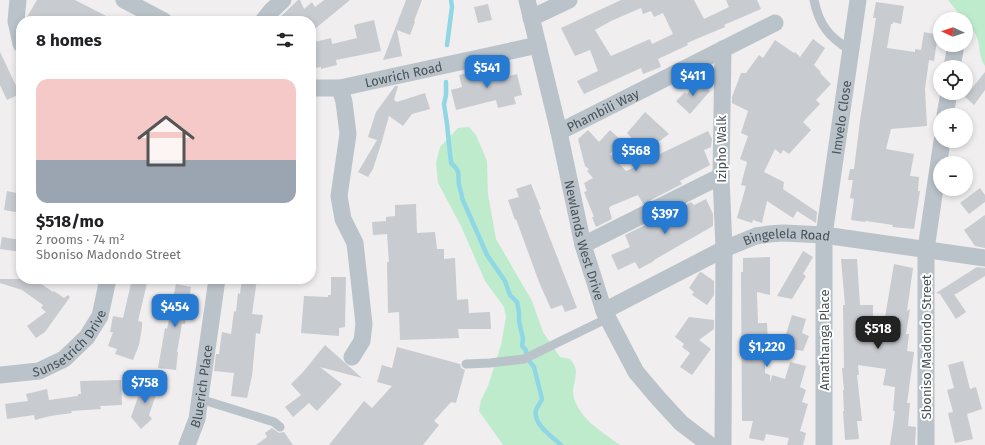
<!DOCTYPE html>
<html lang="en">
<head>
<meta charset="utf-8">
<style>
  body { margin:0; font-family:"Fira Sans",sans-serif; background:#f2f2f2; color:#202124; height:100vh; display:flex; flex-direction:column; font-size:15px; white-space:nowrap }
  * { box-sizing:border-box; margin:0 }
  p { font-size:13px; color:#757577 }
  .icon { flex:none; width:22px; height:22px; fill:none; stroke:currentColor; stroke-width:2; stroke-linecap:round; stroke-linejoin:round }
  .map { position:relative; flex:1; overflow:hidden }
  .side { position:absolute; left:16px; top:16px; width:300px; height:268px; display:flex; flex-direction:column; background:#fff; border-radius:16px; box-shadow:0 2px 6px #0003 }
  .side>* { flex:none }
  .needle { width:26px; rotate:273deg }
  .tools { position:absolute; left:933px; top:12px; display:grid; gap:8px }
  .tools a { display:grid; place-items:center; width:40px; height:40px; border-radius:50%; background:#fff; box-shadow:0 2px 6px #0003; font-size:20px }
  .price { position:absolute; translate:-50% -34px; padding:0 9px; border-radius:8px; background:#267ad2; color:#fff; font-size:13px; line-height:26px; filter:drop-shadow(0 1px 2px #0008) }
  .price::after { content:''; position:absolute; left:50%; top:24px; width:12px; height:9px; margin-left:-6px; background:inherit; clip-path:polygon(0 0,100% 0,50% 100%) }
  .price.on { background:#222; color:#fff }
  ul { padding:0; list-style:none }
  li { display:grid; align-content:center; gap:8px; height:212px; padding:0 20px }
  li+li { border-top:1px solid #e0e0e0 }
  li span { display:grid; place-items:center; height:124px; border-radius:12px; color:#555 }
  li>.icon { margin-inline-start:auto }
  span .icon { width:72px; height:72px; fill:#fffc; stroke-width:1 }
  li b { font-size:17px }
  h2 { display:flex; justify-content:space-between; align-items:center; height:48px; padding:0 20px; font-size:17px }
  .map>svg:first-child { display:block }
  .green { fill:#bfebcd }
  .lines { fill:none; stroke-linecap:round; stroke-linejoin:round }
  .stream { stroke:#8fd7e5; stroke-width:4.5 }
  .building { fill:#c8cbd0; fill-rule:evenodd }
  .service { stroke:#bac3c9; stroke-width:9 }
  .minor { stroke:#bac3c9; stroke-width:17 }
  .labels { text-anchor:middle; stroke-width:4; stroke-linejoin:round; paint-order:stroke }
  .street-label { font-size:13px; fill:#475259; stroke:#fff }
</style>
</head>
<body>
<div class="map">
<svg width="985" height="445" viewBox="0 0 985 445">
  <rect width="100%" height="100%" fill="#f0eeee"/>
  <path class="green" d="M948,0H985V66C978,57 981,45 976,35C973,29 966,26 966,19H963Z
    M469,127L476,135L487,161L488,194L496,239L532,301L543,332L560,357L570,359C572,361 574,364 575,367C578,374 573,384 573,392C575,416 602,432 620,445H503L479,411L481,400L488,386L501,345L506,317L504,307L485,281L461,226L438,183L436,163L440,147L458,128Z"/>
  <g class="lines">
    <path class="stream" d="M447,45L452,7L451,0
      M446,82V95L444,104L447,124L451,163C462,173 457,173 459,185C460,190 462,193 462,198L487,255L505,281L510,295L517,302L519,312V321L523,339L522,346L526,350V353
      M530,362L534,367L542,399C541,403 537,406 536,410C533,425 552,436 561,445"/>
  </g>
  <path class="building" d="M37,0H75L116,21H34L27,17Z
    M298,0H300L304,9L312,2L315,7L324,0H350L311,32V21H276Z
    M406,0H422L414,21L415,22L410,35L397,30L402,56L383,60Z
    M621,0H694L704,19L729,7L726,0H757L761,9L724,25L725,27L687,43L688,45L658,59L661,67L643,74L641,68L584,94L577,81L598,71L590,50L575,56L561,28ZM641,8L643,14L651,11L654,17L663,13L673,34L652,44L650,39L611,56L595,30L611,21Z
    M876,2L904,6L901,24L893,22V24H891L887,48L915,52V49L921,50L924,32L938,35L934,61L929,60L925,89L927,126L891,129L886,149L914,154L910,176L919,177L918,191H920L914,229L892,227L893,225L866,221L865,222L851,220L854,199L850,198L853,180H848L850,169H854L860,121L876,18H873Z
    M488,4L492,20L478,23L474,7Z
    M374,20L381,51L336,60L337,65L321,69V67L315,68L312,53L311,43L331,38L332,44L357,38L354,25Z
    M813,39L825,48L814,65L821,72L820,73L831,84L816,100L820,104L803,122L811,130L789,154L783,150L781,154L775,149L764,172L784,182L783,189L817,212L816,223L797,211L793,218L767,201L762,223L753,220L752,223L737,218L746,186L741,185L747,162L740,159L748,136L741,133L748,111L732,103V97L741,73H746L759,55L763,58L775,40L794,53L795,52L800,57Z
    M0,52L20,94L7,100L0,85Z
    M506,66L509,76L517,74L522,95L514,97L516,104L498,108L496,100L456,110L451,90L462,87L459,75L472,72V73Z
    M985,72V90L974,105L965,97Z
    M698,81L710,91L690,114L676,101L685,92L687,94Z
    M395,86H398L394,100L397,102L425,93L430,109L412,114L403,126L389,116L382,141H381H382L373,169L368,177L358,172L377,140L368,137L376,112Z
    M645,112L669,134L645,152L627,133Z
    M588,130L599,142L610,130L622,141L610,154L626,171L644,163L643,162L708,131L712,139L711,147L704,150L710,165L680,181L682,184L643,204L638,195L611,206L609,208L612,219L596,227L592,217H594L584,192L587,191L584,183L593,178L587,171L589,169L585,166L578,139Z
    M531,184L541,209L539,210L577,308L565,312L562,305L551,309L539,282L516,219L515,220L508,200L519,197L516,189Z
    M980,188L985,195V202L969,214L960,203Z
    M7,191L21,194V213L4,210Z
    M706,199L713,214V226L654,260V261L639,269L635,262L618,270L611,255L630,247L625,235L691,202L694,205Z
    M416,204L417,233L435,232L437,249H444V259L455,258L457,300L468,299L469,313L490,312L491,329H458L459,338L400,340L399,312L388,313L387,262H389L387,234L373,235L372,222L386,221V217L395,216V205Z
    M985,215V248L975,246L964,230Z
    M2,237L21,240V252L0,249Z
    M803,251L813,257L803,274L806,276L792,299L777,296Z
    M770,257V295L757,292L758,323H767L768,344H766L765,373L770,375V383L772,375L785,379L790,362L806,366L800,387L806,390L802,402L808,404L800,431L806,433L803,445H787L789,438L766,434L764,441L749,438L753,421H742L741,272H743V258Z
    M841,259H857L860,305H873V341H881L894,264L913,268L907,311L910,309L906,334H909L907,351L914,352L907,403H910L908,426L916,427L915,445H890L895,411H893L895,387L883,385L886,369L858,365L859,375H857L862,421H857L859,439L845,440L843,411H844L843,390H844L842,368H844L843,305H845Z
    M977,267L985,268V276L956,294H954L966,312L956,319L940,294L936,293Z
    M701,272L714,281V295L707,305L692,295L694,292L689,288L699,273Z
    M331,277H346L345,327L339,328V336L301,333L304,296L328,297V295H331Z
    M0,279H34L53,292L54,291L64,298L68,295L70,297L45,332L36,338L27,326L46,312L41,308L43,305L22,290L0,283Z
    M132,279H148L138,321L142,322V327L139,345L133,360L115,354L117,349L108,346L113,332H110L113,316L123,318Z
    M242,279H257L252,314L263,315L260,334L256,333L252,376L247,398L231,396L234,373L214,371L216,354H219L222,332L231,334L234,311L236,312L238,293L240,294Z
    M176,284L191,287L185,324H182L177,352H178L176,370L158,368L165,328L167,329Z
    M792,315L806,319L802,333L809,336L803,351L782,347Z
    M689,317L714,320V329L699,340L711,349L692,375L680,367L690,353L682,347L684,344L675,337Z
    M325,345L362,378L320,367L342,384L317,411L309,403L293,417L285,407L301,395L291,384L303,372Z
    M397,347L460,364L461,368L465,370L456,403L451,402L434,421L439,425L423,445H329L364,401L372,408L392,386L377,382L382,365L392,368Z
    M963,361L970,389L976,387L982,409L967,414L973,439L955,443L948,413L953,412L947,390L954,388L948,365Z
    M121,380L122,405L100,406L101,409L71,411L72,413L50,416L35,420L34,415L7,419L5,404L28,401L26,394L47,389L49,400L78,396V394H81L80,381Z
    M144,380L159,386L149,415L152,419L141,429L131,417Z
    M272,428L279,433L284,432L293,445H256L267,437L265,433Z"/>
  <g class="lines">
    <path class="service" d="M814,0C819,25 829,37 850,50
      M466,364L490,363L524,359L608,318
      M200,399L274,422L280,427"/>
    <g class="minor">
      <path d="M18,0L16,21L21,44"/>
      <path d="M124,0L164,21"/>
      <path id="s1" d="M527,0L559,132L583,245L604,311L636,372L658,398L681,423L710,445"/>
      <path d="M531,18L569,0"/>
      <path d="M263,21L271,11L283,0"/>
      <path d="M723,49L721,176L724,249L723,445"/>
      <path d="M952,67L956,45"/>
      <path id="s2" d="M311,88H340L538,45"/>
      <path d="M340,88L344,102L348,134L339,196L343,219L355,243L364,324L362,341L352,357"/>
      <path d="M945,115L949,93"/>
      <path id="s3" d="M559,132L775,23"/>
      <path d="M583,245L721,176"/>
      <path id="s4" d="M604,311L724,249L756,236L769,234L783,233L824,235L985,258"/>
      <path id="s5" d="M0,375L39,371L64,359L87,337L100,316L108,279"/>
      <path id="s6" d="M187,445L197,419L217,279"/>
      <path id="s7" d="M824,445V235L858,0"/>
      <path d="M926,445V249L942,141"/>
    </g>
  </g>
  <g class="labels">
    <g class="street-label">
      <text dy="5" stroke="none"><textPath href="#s2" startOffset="94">Lowrich Road</textPath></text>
      <text dy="5" stroke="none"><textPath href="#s3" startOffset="49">Phambili Way</textPath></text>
      <text dy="5" stroke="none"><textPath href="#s7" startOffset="329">Imvelo Close</textPath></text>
      <text transform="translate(721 149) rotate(-90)" y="5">Izipho Walk</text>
      <text dy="5" stroke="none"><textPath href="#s1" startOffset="247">Newlands West Drive</textPath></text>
      <text dy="5" stroke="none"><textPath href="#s4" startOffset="200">Bingelela Road</textPath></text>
      <text dy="5" stroke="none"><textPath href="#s5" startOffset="81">Sunsetrich Drive</textPath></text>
      <text transform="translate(824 340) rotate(-90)" y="5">Amathanga Place</text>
      <text transform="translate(926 347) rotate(-90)" y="5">Sboniso Madondo Street</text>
      <text dy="5" stroke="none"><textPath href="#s6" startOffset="61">Bluerich Place</textPath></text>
    </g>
  </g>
</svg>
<div class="tools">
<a><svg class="needle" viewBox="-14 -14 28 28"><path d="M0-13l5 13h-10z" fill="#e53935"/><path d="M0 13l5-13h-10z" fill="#757577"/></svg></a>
<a><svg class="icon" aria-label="locate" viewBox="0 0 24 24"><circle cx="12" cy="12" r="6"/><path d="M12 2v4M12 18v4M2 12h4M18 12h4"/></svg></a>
<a>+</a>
<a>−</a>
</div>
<b class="price" style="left:487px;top:89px">$541</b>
<b class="price" style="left:693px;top:97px">$411</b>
<b class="price" style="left:636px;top:172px">$568</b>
<b class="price" style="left:665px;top:235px">$397</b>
<b class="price" style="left:175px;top:328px">$454</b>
<b class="price on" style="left:878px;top:350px">$518</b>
<b class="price" style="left:767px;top:368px">$1,220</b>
<b class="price" style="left:145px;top:404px">$758</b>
<section class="side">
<h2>8 homes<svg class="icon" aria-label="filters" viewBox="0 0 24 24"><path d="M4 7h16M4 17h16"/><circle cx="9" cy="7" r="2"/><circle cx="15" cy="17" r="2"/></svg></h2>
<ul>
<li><span style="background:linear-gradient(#f6c9c9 65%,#9aa5b1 0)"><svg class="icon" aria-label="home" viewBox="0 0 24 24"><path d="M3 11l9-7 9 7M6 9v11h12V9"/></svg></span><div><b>$518/mo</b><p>2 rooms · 74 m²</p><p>Sboniso Madondo Street</p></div></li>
</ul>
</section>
</div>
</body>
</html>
